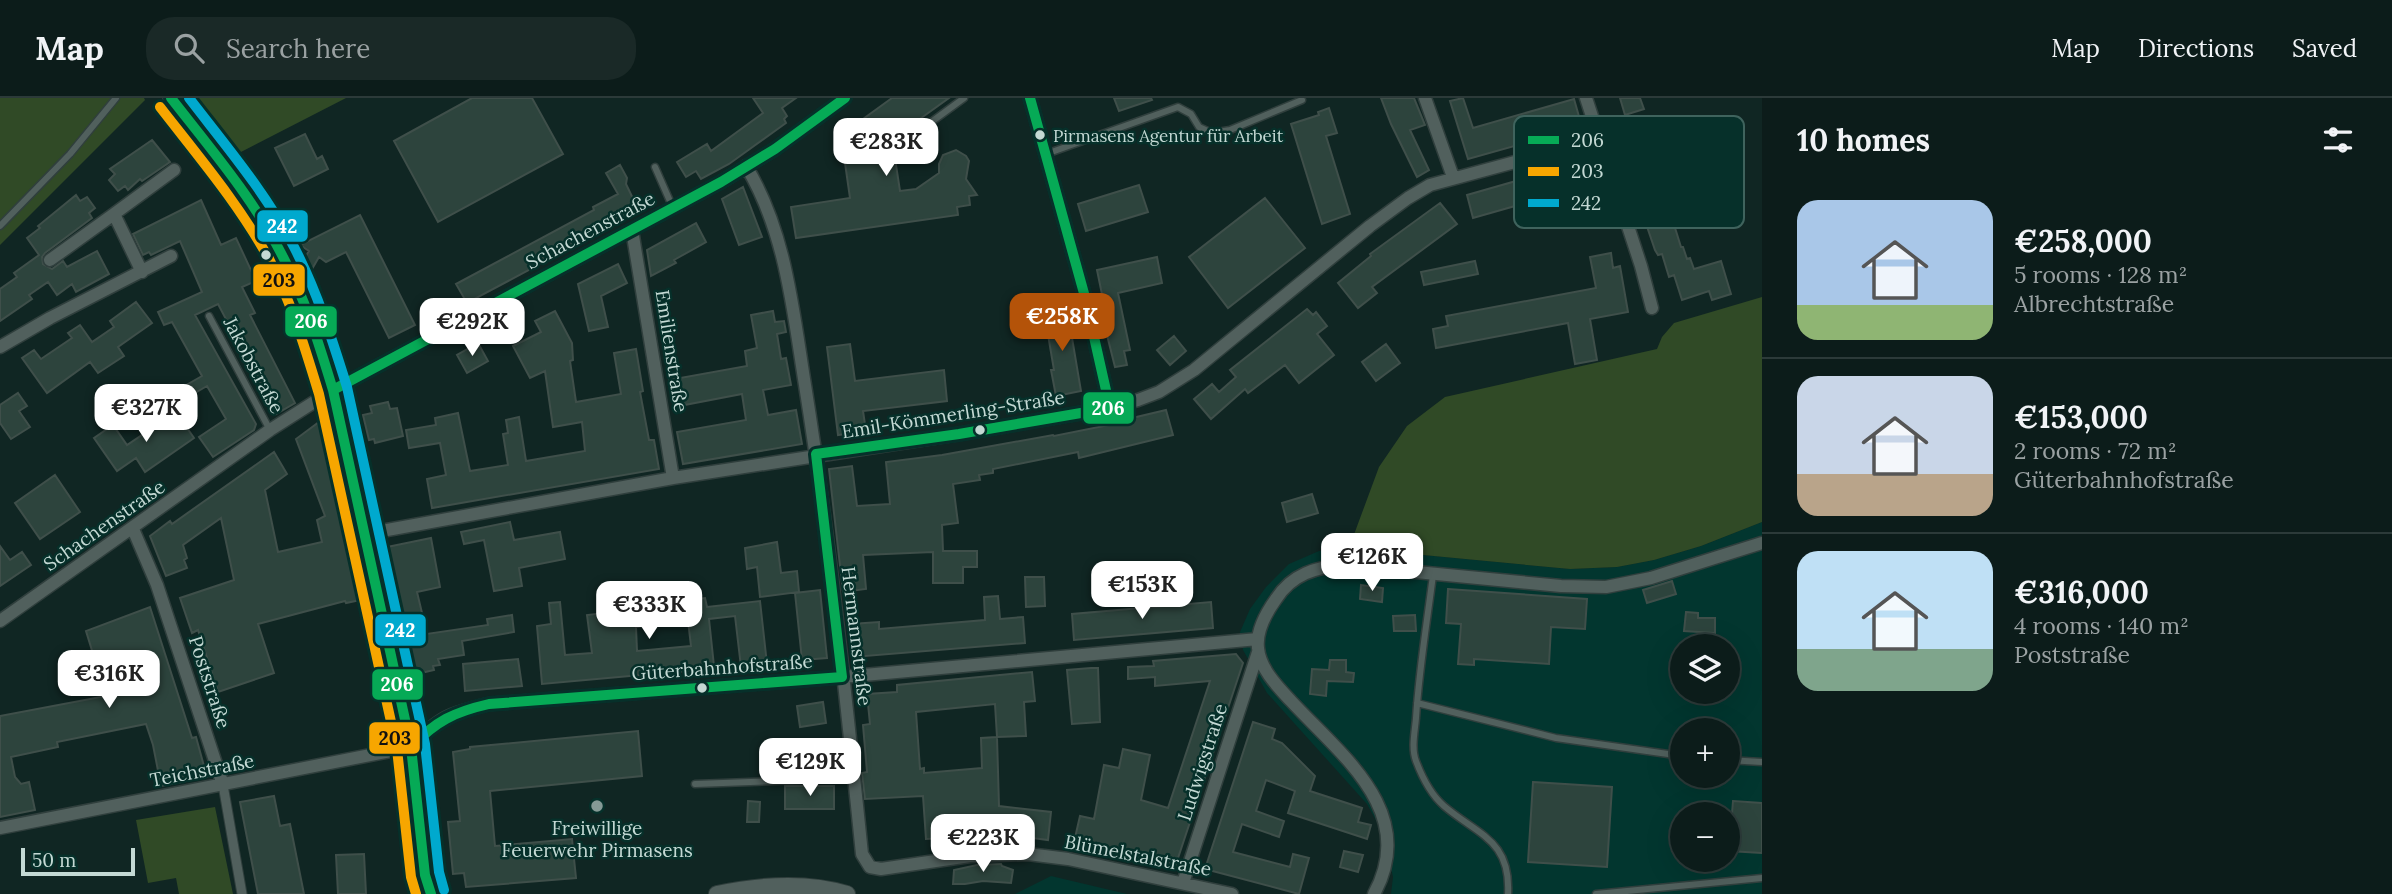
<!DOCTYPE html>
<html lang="en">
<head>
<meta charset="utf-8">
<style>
  body { margin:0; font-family:Lora,serif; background:#1a2927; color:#f1f3f6; height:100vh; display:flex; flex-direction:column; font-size:26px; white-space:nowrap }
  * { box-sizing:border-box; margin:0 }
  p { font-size:23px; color:#9aa1a2 }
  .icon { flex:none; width:38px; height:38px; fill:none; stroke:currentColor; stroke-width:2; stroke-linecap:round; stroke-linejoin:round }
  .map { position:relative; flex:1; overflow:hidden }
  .details { display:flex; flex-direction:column; background:#0c1c1a; width:630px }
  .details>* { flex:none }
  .controls { position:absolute; left:1670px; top:536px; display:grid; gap:14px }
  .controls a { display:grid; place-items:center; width:70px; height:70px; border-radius:50%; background:#0c1c1a; box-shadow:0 7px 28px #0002,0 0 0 2px #2c3a39; font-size:35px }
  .scale { position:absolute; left:21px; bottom:18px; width:114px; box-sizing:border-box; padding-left:7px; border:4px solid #c4d9d4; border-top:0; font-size:19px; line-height:24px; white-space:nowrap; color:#c4d9d4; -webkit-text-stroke:5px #06302a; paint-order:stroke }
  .price { position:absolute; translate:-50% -60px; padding:0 16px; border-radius:14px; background:#fff; color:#222; font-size:23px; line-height:46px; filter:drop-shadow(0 2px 4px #0008) }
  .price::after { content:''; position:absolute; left:50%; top:42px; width:21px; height:16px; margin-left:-10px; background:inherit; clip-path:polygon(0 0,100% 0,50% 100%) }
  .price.selected { background:#b45309; color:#fff }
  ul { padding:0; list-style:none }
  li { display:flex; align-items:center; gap:21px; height:175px; padding:0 35px }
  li+li { border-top:2px solid #2c3a39 }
  li span { display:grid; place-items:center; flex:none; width:196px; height:140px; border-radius:21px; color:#555 }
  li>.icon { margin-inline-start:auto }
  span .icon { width:84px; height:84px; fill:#fffc; stroke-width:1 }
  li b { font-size:30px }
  h2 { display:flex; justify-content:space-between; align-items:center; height:84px; padding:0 35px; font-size:30px }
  header { display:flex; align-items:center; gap:42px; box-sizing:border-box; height:98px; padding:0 35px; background:#0c1c1a; border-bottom:2px solid #2c3a39 }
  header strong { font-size:33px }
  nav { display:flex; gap:38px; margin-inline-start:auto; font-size:24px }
  .search { width:490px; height:63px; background:#1a2927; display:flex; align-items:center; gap:18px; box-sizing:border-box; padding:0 24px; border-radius:28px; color:#9aa1a2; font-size:26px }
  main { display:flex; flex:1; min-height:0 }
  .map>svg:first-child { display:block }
  .built { fill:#02362f; fill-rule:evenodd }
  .green { fill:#304a26 }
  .building { fill:#2d443d; stroke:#3f4f4a; stroke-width:2; fill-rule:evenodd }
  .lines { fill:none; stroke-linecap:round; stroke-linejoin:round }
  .service-casing { stroke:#303f3d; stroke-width:9 }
  .pedestrian-casing { stroke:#303f3d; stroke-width:11 }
  .minor-casing { stroke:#303f3d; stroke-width:15 }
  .tertiary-casing { stroke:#303f3d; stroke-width:18 }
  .service { stroke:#51605d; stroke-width:6 }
  .pedestrian { stroke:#51605d; stroke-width:9 }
  .minor { stroke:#51605d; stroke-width:12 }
  .tertiary { stroke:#51605d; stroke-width:16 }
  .bus-1-casing { stroke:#06302a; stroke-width:16 }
  .bus-2-casing { stroke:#06302a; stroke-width:16 }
  .bus-3-casing { stroke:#06302a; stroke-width:16 }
  .bus-1 { stroke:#06aa56; stroke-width:10 }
  .bus-2 { stroke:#f7a600; stroke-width:10 }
  .bus-3 { stroke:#00a9ce; stroke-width:10 }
  .bus-dot { fill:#c4d9d4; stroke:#06302a; stroke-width:2.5 }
  .poi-dot { fill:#859a96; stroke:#06302a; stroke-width:2.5 }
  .labels { text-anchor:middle; stroke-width:5; stroke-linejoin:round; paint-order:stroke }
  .bus-label { font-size:17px; fill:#c4d9d4; stroke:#06302a; text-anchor:start }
  .street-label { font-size:19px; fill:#c4d9d4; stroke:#06302a }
  .poi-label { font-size:19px; fill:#c4d9d4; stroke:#06302a }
  .key { fill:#06302a; stroke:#3f635d; stroke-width:2 }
  .key-label { font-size:19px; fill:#c4d9d4 }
  .line-badge { stroke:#06302a; stroke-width:2.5 }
  .badge-label { font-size:19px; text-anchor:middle; font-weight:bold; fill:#fff }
  .pale-badge-label { font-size:19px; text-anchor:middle; font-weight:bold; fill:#111 }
</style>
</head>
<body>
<header>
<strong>Map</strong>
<div class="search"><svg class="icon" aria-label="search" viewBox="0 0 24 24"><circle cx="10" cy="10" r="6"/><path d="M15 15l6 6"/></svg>Search here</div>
<nav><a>Map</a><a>Directions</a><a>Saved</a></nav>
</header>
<main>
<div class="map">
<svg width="1762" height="796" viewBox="0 0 1762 796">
  <rect width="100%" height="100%" fill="#102623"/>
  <path class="built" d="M1762,424V796H1391L1393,779L1384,737L1367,706L1267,595L1243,552L1240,534L1250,511L1266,489L1289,466L1319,453L1349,450L1570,471L1617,469L1654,462L1701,448ZM1682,548H1727V593H1682ZM1682,632H1727V677H1682ZM1682,716H1727V761H1682Z
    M1051,778L1127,796H1015Z"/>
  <path class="green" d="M0,0H144L145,2L0,147Z
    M193,0H346L239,55Z
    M1762,199V424L1701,448L1654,462L1617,469L1570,471L1349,450L1379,369L1407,328L1445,299L1657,251L1662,239L1674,225Z
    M215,709L233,796H179L176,780L148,785L136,722Z"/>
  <path class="building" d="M472,0H532L563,56L438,124L394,43Z
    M753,0H796L782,10L787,18L784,21L786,25L729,66L701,81L696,73L686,79L677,64L707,46L711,53L763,15Z
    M892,0H949L892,41L900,93L916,91L939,75V66L943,57L956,52L966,58L969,63L966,81L977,97L969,98L970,107L957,109L958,117L796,140L791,109L850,100L841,37Z
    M1114,0H1151L1152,2L1119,13Z
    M1381,0H1414L1425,27L1410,32L1429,72L1417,79L1391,26Z
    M1463,0L1473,30L1574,1L1582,29L1468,61L1450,3Z
    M1620,0H1640L1644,11L1625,17Z
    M1329,10L1337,35L1326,38L1350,116L1322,126L1291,26L1319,17L1318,14Z
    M1656,35L1659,46L1679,40L1684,57L1664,62L1677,104L1671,105L1675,116L1671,117L1681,149H1683L1687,161L1690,160L1694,171L1721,163L1731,196L1712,202L1709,193L1682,202L1674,177L1669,179L1662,156L1658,157L1655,152L1642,114L1645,113L1634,74L1630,76L1621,48Z
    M305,36L317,61L322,58L328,71L294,88L275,50Z
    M152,42L170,64L142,83L140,81L128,92L125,88L118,93L109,82L115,76L110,71Z
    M1593,61L1599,84L1473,120L1467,97Z
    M620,67L627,80L626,86L639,113L467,205L456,186L594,112L593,109L618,96L606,75Z
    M1139,87L1148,114L1086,133L1078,106Z
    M743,89L762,139L739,147L722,101Z
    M76,97L80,103L87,99L95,110L89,115L92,120L45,155L42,159L43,166L52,171L63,163L67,169L97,153L109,176L76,194L72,186L57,197L48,184L29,197L32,201L0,223V191L17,179L14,175L39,157L27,140L40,130L38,128Z
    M1265,100L1305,150L1228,210L1189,159Z
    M201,102L221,147L236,140L256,183L242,189L255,215L250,217L295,305L276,316L218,206L195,217L256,326L254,332L213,359L199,339L226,321L207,288L181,303L176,293L202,278L172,224L164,227L158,214L202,194L180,143L151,157L149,154L143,157L133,136Z
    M1440,105L1457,126L1372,189L1377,195L1358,210L1338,185L1371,158L1370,156Z
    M360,117L415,227L389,240L346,154L326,164L319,159L312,171L302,164L309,153L300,147Z
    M696,125L706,144L674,162L676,165L651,178L647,152Z
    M1611,155L1613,170L1620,168L1628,214L1590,221L1597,262L1575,266L1568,225L1436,250L1433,231L1448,228L1446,218L1596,190L1590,159Z
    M1157,159L1162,185L1118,195L1130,252L1124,253L1127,267L1115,269L1102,217L1106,216L1097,172Z
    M1475,163L1478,176L1424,187L1421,174Z
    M618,166L627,185L601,198L608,229L589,233L578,186Z
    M136,204L152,225L118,249L124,258L98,275L90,264L47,295L22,260L34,252L41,261L72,240L68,235L80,227L92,244L114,229L110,223Z
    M1063,210L1065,223L1069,222L1081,293L1056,298L1051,272H1054L1044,213Z
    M1307,211L1313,217L1316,214L1327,228L1317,236L1334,257L1299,285L1285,267L1248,295L1245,291L1211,321L1194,301L1212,286L1219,294L1236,279L1230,272Z
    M555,213L572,245L573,262L570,263L576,304L621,296L614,255L636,251L643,293L640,294L649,342H654L659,371L432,410L427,381L446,377L440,345L409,350L406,332L436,327L435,320L458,315L470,373L508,367L503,336L508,335L506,322L519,319L526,363L585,353L582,324L553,329L545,273L530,280L513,248L541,234L535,223Z
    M773,213L775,224L784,223L786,234L777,236L781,261L786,260L791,287L763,292L768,317L796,312L802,346L683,366L677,334L746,322L742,296L674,309L669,282L747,268L745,253L757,250L751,217Z
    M1174,238L1186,253L1170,267L1157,252Z
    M478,245L488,263L467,275L457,257Z
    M850,246L855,283L944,272L947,303L863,313L866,333L838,337L827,249Z
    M1386,246L1400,265L1376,283L1362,264Z
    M18,295L27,308L19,313L30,329L11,341L0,325V307Z
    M388,304L390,311L397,310L403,338L375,345L374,341L369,342L363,317L372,315L370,308Z
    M1166,312L1173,337L1079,360L1078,354L993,371V375L979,377L980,382L953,386L958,425L942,427L943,453H977V469H963V485H933V454L863,457L866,491L843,494L829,371L852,368L857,408L890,406L886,364L942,357L1053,337L1054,338L1129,323L1128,321Z
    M176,314L194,340L145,374L136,360L117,373L94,340L113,327L127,347Z
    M319,324L358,481L360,480L365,501L346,505L345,503L258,526L274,575L218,594L198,532L192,535L180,500L234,482L221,420L183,447L187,460L184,462L187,470L166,478L150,438L170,423L172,426L274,354L287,376L265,392L278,454L322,444L317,422L325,418L296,341Z
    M55,377L80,414L40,441L15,405Z
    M1312,396L1318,415L1287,424L1282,405Z
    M510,424L514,442L560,434L565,461L519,470L522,488L494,493L484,442L464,446L461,434Z
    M431,440L440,489L417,494L427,536L488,527L487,521L512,517L514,534L462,543L464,557L438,561L440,567L433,568L434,572L408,578L394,508L398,507L387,449Z
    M777,444L781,475L797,473L799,494L760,499L757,469L747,471L745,450Z
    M0,448L10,462L22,454L31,467L0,488Z
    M1025,479H1044L1045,508L1026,509Z
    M1672,483L1676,496L1647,505L1643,492Z
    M1361,487L1383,490L1382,504L1360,501Z
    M1448,491L1587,501L1585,531L1551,529L1549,566L1474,561V567L1458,566L1461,526L1446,525Z
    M820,492L827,560L802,562L795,495Z
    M998,498L1000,521L1023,519L1025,545L853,559L851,526L879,524V531L985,522L984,499Z
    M705,500L707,509L760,503L767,566L741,569L735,518L709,521L714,568L696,570V572L542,586L537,528L551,526L549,505L560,504L565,557L592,555L587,517L687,505L686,502ZM688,523L691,548L637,553L636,529Z
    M1211,504L1213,530L1074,542L1072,516Z
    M150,509L192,640L196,639L207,679L161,688L153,647L146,626L57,644L58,649L11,659L15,679L21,686L29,684L35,712L0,719V618L106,598L86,533Z
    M1686,514L1698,515V520H1715V535L1684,533Z
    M1415,517L1416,533H1394L1393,518Z
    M1236,556L1243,565L1175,769L1074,744L1080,718L1094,721L1104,667L1119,670L1123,651L1150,657L1141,702L1168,710L1210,583L1155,588V579L1128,581V569L1154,568L1153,563Z
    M518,561L522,588L465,593L463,566Z
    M1330,562H1346V574L1354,575L1353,584L1327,583L1326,598L1310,596L1312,571L1329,572Z
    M1091,570H1098L1100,624L1072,626L1067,572Z
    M1032,574L1035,603L1024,604L1026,638L997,639L999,708L1051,714L1048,742L1011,737L926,741L923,698L865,701L862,675L867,674L863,627L870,626L867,596L897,594V587ZM995,606L997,639L981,640L982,670L924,675V670L920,671L916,614Z
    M823,604L826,625L800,629L797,608Z
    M1253,624L1275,631L1272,641L1282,645L1315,678L1310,693L1362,710L1358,724L1371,727L1367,741L1288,715L1295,693L1266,682L1256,713L1284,723L1279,739L1242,726L1233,754L1290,769L1293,756L1309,760L1299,796L1205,771Z
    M638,633L642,678L490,693L495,748L572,741L576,780L466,789L464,775L453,776L448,724L460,723L453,654L470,651V649Z
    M1533,684L1612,689L1607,769L1528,764Z
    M785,688H834V711H785Z
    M274,698L280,728L290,726L304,796H258L240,704Z
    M748,703L760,704L759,724H747Z
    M1733,703L1762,705V755L1729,753Z
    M1344,753L1363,757L1358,774L1340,769Z
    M364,756L366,796H338L336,757Z
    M1001,766L1002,768L1013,772L1011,785L983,783L965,786H953L954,772L977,767Z"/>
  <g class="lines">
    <defs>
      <path id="service" d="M919,33L964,0
        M1046,56L1178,9L1191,16L1199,29L1212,35L1230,32L1302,2
        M655,69L673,110
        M0,128L70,56L116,0
        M209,218L270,332
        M1433,477C1427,524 1419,572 1416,620C1415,633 1411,650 1416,663C1422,679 1430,696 1444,708C1478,737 1511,742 1508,796
        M1417,605L1556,640L1682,658
        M1727,662L1762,664
        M695,686L854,680
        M1596,796L1762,780"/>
      <path id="pedestrian" d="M223,687L242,796"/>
      <path id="minor" d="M1030,0L1085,199L1110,310
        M1425,0L1453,79
        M1586,0L1641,168L1652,210
        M746,68C786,134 793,213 805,287C830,443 846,600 862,756L870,769L881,771L970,758L1028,756L1068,761L1232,796
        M632,132L673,380
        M50,162L114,116
        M142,174L114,116L174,72
        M0,249L50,220L171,158
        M133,431L157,487L223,687
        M365,436L673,380L959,336L1110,310L1138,302L1159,294L1194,272L1370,128L1408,100L1430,87L1600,41
        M0,523L270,332L333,292L721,84L775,51L845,0
        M0,730L411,649C439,619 450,615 489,606L842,579L1258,541
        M1183,785L1258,554
        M1374,796C1419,714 1342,658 1291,603C1278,589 1260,571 1258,550C1256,533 1266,515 1276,501C1292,476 1316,469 1344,467L1561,488L1606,489L1651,480L1762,445"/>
      <path id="tertiary" d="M171,0C206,45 243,89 272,138C300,185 317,240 333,292L411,649L425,777L431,796
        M717,796C760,787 805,783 847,796"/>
    </defs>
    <use href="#service" class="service-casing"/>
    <use href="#pedestrian" class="pedestrian-casing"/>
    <use href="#minor" class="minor-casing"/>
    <use href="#tertiary" class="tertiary-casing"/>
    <use href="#service" class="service"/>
    <use href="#pedestrian" class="pedestrian"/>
    <use href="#minor" class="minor"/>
    <use href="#tertiary" class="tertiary"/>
    <defs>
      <path id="bus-1" d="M171,0C210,50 253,100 282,157C305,200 319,246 333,292L411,649L425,777L431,796
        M333,292L721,84L775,51L845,0
        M411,649C436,623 454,614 489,606L842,579L816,356L959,336L1110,310L1085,199L1030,0"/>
      <path id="bus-2" d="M160,9C198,58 239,106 269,161C291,203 305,250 319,296L397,651L411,779L416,796"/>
      <path id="bus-3" d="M189,0C226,48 266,95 294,149C317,193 332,241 347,289L425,646L439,774L444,792"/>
    </defs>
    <use href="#bus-1" class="bus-1-casing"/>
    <use href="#bus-2" class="bus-2-casing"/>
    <use href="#bus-3" class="bus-3-casing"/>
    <use href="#bus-1" class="bus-1"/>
    <use href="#bus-2" class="bus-2"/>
    <use href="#bus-3" class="bus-3"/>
  </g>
  <g class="bus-dot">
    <circle cx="1040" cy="37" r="6"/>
    <circle cx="266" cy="157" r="6"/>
    <circle cx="980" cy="332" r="6"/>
    <circle cx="702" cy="590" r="6"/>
  </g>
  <circle class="poi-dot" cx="597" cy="708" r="7"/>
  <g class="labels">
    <g class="bus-label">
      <text x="1053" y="44">Pirmasens Agentur für Arbeit</text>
    </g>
    <g class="street-label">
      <text transform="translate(590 132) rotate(-28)" y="7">Schachenstraße</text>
      <text transform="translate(672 253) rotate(81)" y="7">Emilienstraße</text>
      <text transform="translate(254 267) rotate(62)" y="7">Jakobstraße</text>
      <text transform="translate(953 316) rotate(-9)" y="7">Emil-Kömmerling-Straße</text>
      <text transform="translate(104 427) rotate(-35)" y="7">Schachenstraße</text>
      <text transform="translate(857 538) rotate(83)" y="7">Hermannstraße</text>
      <text transform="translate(722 569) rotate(-4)" y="7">Güterbahnhofstraße</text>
      <text transform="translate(210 584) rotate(72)" y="7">Poststraße</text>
      <text transform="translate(1202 664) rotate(-72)" y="7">Ludwigstraße</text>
      <text transform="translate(202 672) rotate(-11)" y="7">Teichstraße</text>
      <text transform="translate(1138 757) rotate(11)" y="7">Blümelstalstraße</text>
    </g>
    <g class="poi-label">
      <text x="597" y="737">Freiwillige<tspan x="597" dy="22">Feuerwehr Pirmasens</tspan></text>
    </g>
  </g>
  <rect x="1514" y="18" width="230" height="112" rx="10" class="key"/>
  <rect x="1528" y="38" width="31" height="8" fill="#06aa56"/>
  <rect x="1528" y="69" width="31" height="9" fill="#f7a600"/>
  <rect x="1528" y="101" width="31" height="8" fill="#00a9ce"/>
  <g class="key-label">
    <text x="1571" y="49">206</text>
    <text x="1571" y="80">203</text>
    <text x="1571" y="112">242</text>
  </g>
  <g class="line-badge">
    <rect x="256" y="111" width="53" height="34" rx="7" fill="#00a9ce"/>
    <rect x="252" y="165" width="54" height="34" rx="7" fill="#f7a600"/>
    <rect x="284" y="207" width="54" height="33" rx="7" fill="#06aa56"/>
    <rect x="1082" y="293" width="53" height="34" rx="7" fill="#06aa56"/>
    <rect x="374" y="515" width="53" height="34" rx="7" fill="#00a9ce"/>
    <rect x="371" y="570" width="53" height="33" rx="7" fill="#06aa56"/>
    <rect x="368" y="623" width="53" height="34" rx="7" fill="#f7a600"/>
  </g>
  <g class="badge-label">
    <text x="282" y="135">242</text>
    <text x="311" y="230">206</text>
    <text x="1108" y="317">206</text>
    <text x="400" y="539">242</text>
    <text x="397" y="593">206</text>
  </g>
  <g class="pale-badge-label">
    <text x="279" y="189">203</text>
    <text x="395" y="647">203</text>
  </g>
</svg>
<div class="controls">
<a><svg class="icon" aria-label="layers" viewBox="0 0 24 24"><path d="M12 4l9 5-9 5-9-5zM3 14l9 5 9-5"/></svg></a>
<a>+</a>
<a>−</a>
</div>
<div class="scale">50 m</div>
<b class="price" style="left:886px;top:80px">€283K</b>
<b class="price selected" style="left:1062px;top:255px">€258K</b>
<b class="price" style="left:472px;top:260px">€292K</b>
<b class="price" style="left:146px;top:346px">€327K</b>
<b class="price" style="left:1372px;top:495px">€126K</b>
<b class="price" style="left:1142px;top:523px">€153K</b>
<b class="price" style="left:649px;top:543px">€333K</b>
<b class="price" style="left:109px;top:612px">€316K</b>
<b class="price" style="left:810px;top:700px">€129K</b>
<b class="price" style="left:983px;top:776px">€223K</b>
</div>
<section class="details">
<h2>10 homes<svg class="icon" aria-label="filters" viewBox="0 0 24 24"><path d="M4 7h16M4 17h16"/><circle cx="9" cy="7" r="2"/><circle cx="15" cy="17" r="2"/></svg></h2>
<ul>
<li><span style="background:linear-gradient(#a9c7e8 75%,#8fb573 0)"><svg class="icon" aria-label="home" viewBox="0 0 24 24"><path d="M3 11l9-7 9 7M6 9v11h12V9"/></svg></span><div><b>€258,000</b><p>5 rooms · 128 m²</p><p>Albrechtstraße</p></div></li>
<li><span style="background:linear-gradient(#c9d6e8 70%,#b9a48a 0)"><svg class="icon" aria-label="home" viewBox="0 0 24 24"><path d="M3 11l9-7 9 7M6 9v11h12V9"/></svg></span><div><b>€153,000</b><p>2 rooms · 72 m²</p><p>Güterbahnhofstraße</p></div></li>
<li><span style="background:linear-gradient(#bfe0f5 70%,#7fa58c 0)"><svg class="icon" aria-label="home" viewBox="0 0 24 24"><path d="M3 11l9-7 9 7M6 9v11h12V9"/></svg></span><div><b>€316,000</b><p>4 rooms · 140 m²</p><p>Poststraße</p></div></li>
</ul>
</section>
</main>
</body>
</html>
